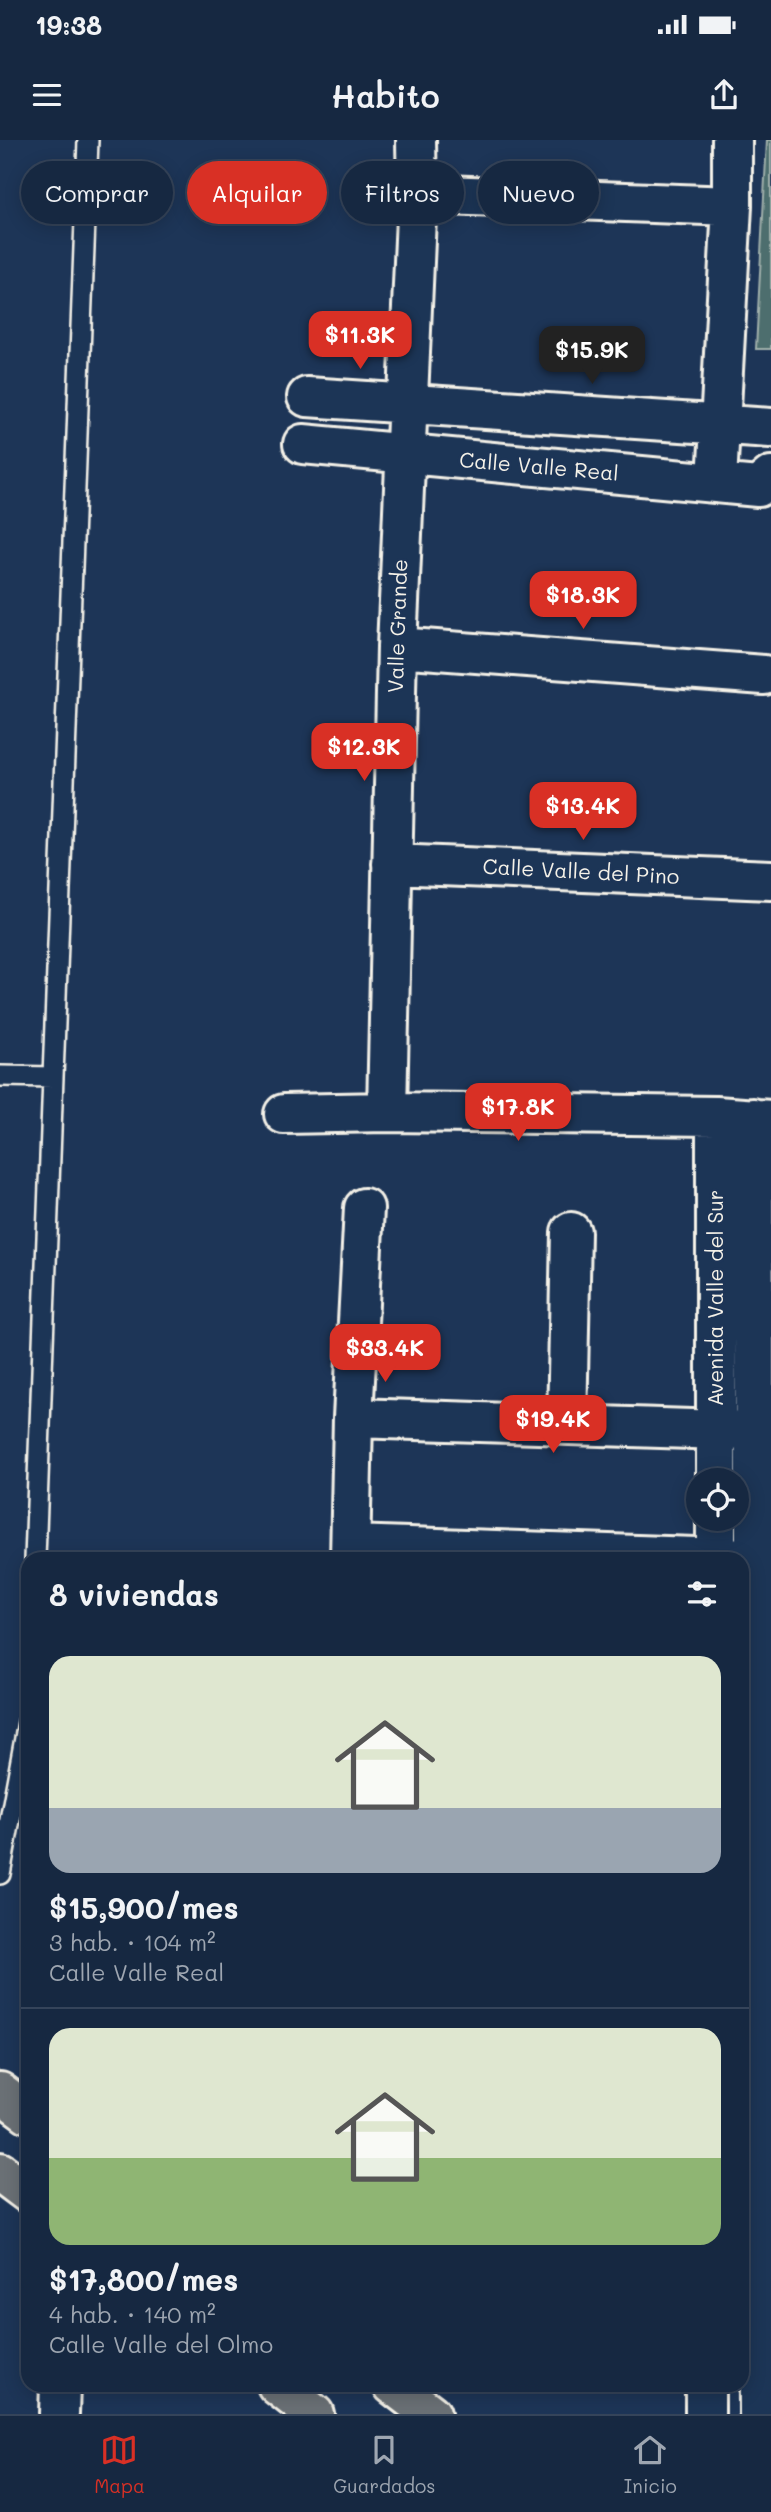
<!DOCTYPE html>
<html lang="es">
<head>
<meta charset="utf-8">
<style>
  body { margin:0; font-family:Mali,sans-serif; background:#1f3048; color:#f1f3f6; height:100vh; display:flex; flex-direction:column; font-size:26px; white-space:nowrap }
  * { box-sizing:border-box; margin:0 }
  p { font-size:23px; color:#9ea6b1 }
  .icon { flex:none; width:38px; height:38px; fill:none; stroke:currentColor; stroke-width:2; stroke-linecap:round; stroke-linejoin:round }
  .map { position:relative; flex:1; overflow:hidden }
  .drawer { position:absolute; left:21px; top:1412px; width:728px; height:840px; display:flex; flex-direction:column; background:#162841; border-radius:21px; box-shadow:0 4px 18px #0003,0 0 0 2px #35445a }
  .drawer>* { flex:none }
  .banner { position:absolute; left:21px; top:21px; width:730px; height:63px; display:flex; gap:14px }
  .fabs { position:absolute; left:686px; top:1328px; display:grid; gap:14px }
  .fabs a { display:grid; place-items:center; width:63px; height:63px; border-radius:50%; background:#162841; box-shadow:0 4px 18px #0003,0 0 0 2px #35445a; font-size:35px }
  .price { position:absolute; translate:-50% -60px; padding:0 16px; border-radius:14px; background:#d93025; color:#fff; font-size:23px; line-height:46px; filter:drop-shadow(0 2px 4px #0008) }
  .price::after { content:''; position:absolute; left:50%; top:42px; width:21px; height:16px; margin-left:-10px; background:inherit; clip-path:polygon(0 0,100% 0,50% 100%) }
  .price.current { background:#222; color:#fff }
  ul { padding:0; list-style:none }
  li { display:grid; align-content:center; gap:14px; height:371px; padding:0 28px }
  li+li { border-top:2px solid #35445a }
  li span { display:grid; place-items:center; height:217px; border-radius:21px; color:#555 }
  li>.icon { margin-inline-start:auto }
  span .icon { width:126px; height:126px; fill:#fffc; stroke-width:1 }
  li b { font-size:30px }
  h2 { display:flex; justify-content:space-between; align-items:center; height:84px; padding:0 28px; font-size:30px }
  .pill { padding:0 24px; border-radius:32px; background:#162841; box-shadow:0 4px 18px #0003,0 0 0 2px #35445a; font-size:24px; line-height:63px }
  .pill.current { background:#d93025; color:#fff }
  .status { display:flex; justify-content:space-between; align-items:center; height:49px; padding:0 35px; background:#162841; direction:ltr }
  .status svg { height:19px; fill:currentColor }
  header { display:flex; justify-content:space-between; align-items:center; height:91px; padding:0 28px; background:#162841; font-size:32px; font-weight:600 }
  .dock { display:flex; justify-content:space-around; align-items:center; height:98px; border-top:2px solid #35445a; background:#162841; font-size:19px; color:#9ea6b1 }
  .dock a { display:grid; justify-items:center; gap:4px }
  .dock .current { color:#d93025 }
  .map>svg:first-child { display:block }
  .green { fill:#4e6e6e; stroke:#a1b0ab; stroke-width:2 }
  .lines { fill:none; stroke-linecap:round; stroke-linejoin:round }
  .lane-casing { stroke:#f4f1e8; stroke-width:24 }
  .street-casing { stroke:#f4f1e8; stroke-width:44 }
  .primary-casing { stroke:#f4f1e8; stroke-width:44 }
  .lane { stroke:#1d3557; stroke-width:19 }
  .street { stroke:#1d3557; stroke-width:38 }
  .primary { stroke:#6a7074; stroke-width:38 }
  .labels { text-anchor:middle; stroke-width:5; stroke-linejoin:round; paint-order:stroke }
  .street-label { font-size:21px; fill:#f4f1e8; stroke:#1d3557 }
</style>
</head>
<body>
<div class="status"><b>19:38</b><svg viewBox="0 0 49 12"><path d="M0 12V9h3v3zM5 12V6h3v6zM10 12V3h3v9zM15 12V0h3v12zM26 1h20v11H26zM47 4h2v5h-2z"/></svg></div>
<header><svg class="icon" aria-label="menu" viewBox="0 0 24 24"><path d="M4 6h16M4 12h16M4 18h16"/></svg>Habito<svg class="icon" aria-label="share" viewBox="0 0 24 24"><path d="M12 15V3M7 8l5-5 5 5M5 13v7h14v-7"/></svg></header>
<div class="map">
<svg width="771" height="2274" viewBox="0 0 771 2274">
  <rect width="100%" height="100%" fill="#1d3557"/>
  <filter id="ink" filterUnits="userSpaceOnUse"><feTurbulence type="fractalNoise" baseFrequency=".0143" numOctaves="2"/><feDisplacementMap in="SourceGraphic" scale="14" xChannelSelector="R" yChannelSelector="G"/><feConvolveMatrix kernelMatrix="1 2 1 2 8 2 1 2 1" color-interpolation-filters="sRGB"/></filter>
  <g filter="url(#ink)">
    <path class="green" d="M767,0H771V209H756Z"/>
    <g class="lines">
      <defs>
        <path id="lane" d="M0,936L53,937
          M35,1419L88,0
          M0,1734L28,1582"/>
        <path id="street" d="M417,54L732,66
          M307,257L771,288
          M303,304L758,347L771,336
          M717,341L732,66V0
          M397,507L764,535
          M392,724L771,740
          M387,972L397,507L417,54L416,0
          M284,974L387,972L716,976L771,980
          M716,976V1340
          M753,978L759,2274
          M353,1278L753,1291
          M567,1285L571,1092
          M716,1379V1419
          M351,1405L754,1419
          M350,1419L353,1278L364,1068
          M59,2274L60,2245
          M705,2274V2245"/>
        <path id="primary" d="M0,1952L28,1973
          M0,2032L28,2053
          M277,2245L314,2274
          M393,2245L431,2274"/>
      </defs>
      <use href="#lane" class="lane-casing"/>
      <use href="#street" class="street-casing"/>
      <use href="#primary" class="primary-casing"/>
      <use href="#lane" class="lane"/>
      <use href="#street" class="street"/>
      <use href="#primary" class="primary"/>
    </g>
  </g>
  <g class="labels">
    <g class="street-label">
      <text transform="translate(539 327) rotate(5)" y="7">Calle Valle Real</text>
      <text transform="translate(398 486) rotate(-88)" y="7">Valle Grande</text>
      <text transform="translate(581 732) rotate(3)" y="7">Calle Valle del Pino</text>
      <text transform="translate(716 1158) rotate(-90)" y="7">Avenida Valle del Sur</text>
    </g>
  </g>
</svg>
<div class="fabs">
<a><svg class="icon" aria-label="locate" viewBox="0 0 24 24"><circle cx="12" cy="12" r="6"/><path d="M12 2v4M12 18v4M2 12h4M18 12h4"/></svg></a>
</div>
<b class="price" style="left:360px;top:231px">$11.3K</b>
<b class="price current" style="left:592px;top:246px">$15.9K</b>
<b class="price" style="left:583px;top:491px">$18.3K</b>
<b class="price" style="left:364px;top:643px">$12.3K</b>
<b class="price" style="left:583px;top:702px">$13.4K</b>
<b class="price" style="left:518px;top:1003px">$17.8K</b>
<b class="price" style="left:385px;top:1244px">$33.4K</b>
<b class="price" style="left:553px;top:1315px">$19.4K</b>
<div class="banner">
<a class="pill">Comprar</a>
<a class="pill current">Alquilar</a>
<a class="pill">Filtros</a>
<a class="pill">Nuevo</a>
</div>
<section class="drawer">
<h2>8 viviendas<svg class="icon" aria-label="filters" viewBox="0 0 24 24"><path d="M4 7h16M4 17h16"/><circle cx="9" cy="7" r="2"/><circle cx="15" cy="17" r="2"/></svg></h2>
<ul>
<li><span style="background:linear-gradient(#dfe7d0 70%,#9aa5b1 0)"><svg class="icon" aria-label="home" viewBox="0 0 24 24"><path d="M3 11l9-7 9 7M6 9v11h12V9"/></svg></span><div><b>$15,900/mes</b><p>3 hab. · 104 m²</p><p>Calle Valle Real</p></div></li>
<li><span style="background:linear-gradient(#dfe7d0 60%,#8fb573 0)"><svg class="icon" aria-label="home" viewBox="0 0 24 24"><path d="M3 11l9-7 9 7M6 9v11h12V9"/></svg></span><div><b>$17,800/mes</b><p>4 hab. · 140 m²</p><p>Calle Valle del Olmo</p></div></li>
</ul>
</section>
</div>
<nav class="dock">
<a class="current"><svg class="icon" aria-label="map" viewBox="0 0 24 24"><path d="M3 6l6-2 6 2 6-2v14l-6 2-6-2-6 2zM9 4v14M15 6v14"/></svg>Mapa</a>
<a><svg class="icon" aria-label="saved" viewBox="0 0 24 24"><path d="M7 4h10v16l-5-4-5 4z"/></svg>Guardados</a>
<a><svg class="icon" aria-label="home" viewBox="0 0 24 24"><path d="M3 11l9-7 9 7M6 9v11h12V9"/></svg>Inicio</a>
</nav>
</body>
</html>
